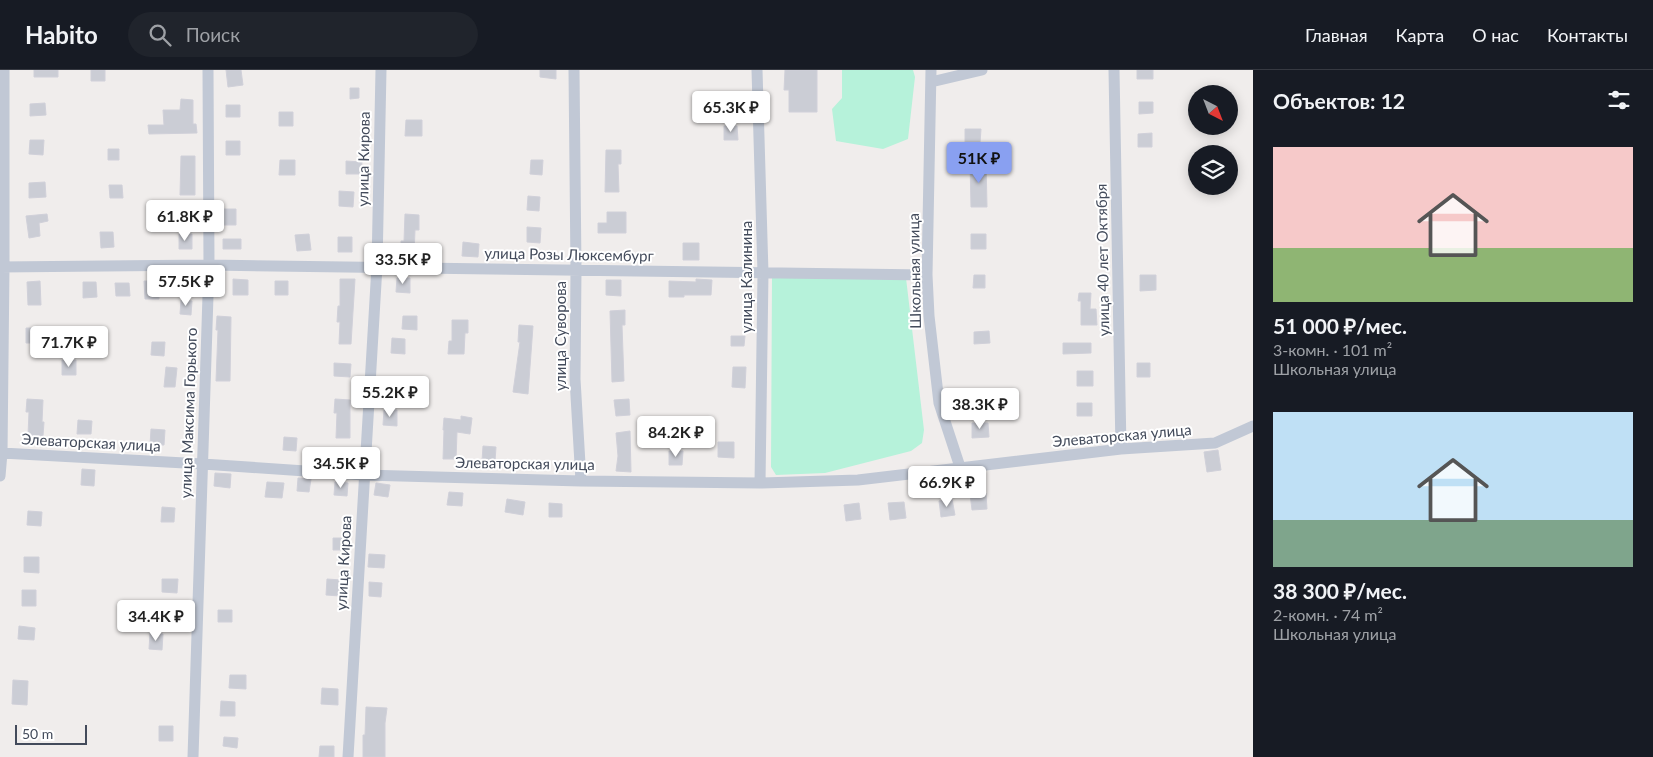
<!DOCTYPE html>
<html lang="ru">
<head>
<meta charset="utf-8">
<style>
  body { margin:0; font-family:Lato,sans-serif; background:#20242c; color:#f1f3f6; height:100vh; display:flex; flex-direction:column; font-size:19px; white-space:nowrap }
  * { box-sizing:border-box; margin:0 }
  p { font-size:16px; color:#9ea1a6 }
  .icon { flex:none; width:28px; height:28px; fill:none; stroke:currentColor; stroke-width:2; stroke-linecap:round; stroke-linejoin:round }
  .map { position:relative; flex:1; overflow:hidden }
  .panel { display:flex; flex-direction:column; background:#171b24; width:400px }
  .panel>* { flex:none }
  .needle { width:32px; rotate:138deg }
  .controls { position:absolute; left:1188px; top:15px; display:grid; gap:10px }
  .controls a { display:grid; place-items:center; width:50px; height:50px; border-radius:50%; background:#171b24; box-shadow:0 2px 12px #0003; font-size:25px }
  .scale { position:absolute; left:15px; bottom:12px; width:72px; box-sizing:border-box; padding-left:5px; border:2px solid #434b5b; border-top:0; font-size:14px; line-height:18px; white-space:nowrap; color:#434b5b; -webkit-text-stroke:4px #fff; paint-order:stroke }
  .price { position:absolute; translate:-50% -42px; padding:0 11px; border-radius:5px; background:#fff; color:#222; font-size:16px; line-height:32px; filter:drop-shadow(0 1px 2px #0008) }
  .price::after { content:''; position:absolute; left:50%; top:30px; width:15px; height:11px; margin-left:-8px; background:inherit; clip-path:polygon(0 0,100% 0,50% 100%) }
  .price.active { background:#89a0f1; color:#111 }
  ul { padding:0; list-style:none }
  li { display:grid; align-content:center; gap:10px; height:265px; padding:0 20px }
  li span { display:grid; place-items:center; height:155px; border-radius:0px; color:#555 }
  li>.icon { margin-inline-start:auto }
  span .icon { width:90px; height:90px; fill:#fffc; stroke-width:1 }
  li b { font-size:21px }
  h2 { display:flex; justify-content:space-between; align-items:center; height:60px; padding:0 20px; font-size:21px }
  header { display:flex; align-items:center; gap:30px; box-sizing:border-box; height:70px; padding:0 25px; background:#171b24; border-bottom:1px solid #363941 }
  header strong { font-size:24px }
  nav { display:flex; gap:28px; margin-inline-start:auto; font-size:18px }
  .search { width:350px; height:45px; background:#20242c; display:flex; align-items:center; gap:12px; box-sizing:border-box; padding:0 18px; border-radius:28px; color:#9ea1a6; font-size:19px }
  main { display:flex; flex:1; min-height:0 }
  .map>svg:first-child { display:block }
  .green { fill:#b6f2da }
  .building { fill:#cbcdd5; stroke:#d0d0d9 }
  .lines { fill:none; stroke-linecap:round; stroke-linejoin:round }
  .minor { stroke:#c1c8d5; stroke-width:11 }
  .labels { text-anchor:middle; stroke-width:4; stroke-linejoin:round; paint-order:stroke }
  .street-label { font-size:15px; fill:#434b5b; stroke:#fff }
</style>
</head>
<body>
<header>
<strong>Habito</strong>
<div class="search"><svg class="icon" aria-label="search" viewBox="0 0 24 24"><circle cx="10" cy="10" r="6"/><path d="M15 15l6 6"/></svg>Поиск</div>
<nav><a>Главная</a><a>Карта</a><a>О нас</a><a>Контакты</a></nav>
</header>
<main>
<div class="map">
<svg width="1253" height="687" viewBox="0 0 1253 687">
  <rect width="100%" height="100%" fill="#f0edec"/>
  <path class="green" d="M842,0H913L915,7L908,69L883,79L836,71L832,39L842,28Z
    M772,206L906,208L924,360L922,373L911,381L825,403L776,405L771,397Z"/>
  <path class="building" d="M34,0H58V7H34Z
    M91,0H105V11H91Z
    M226,0H241L243,15L228,17Z
    M540,0H556V9L540,7Z
    M785,0H817V42H789V20H784Z
    M1137,0H1153V9H1137Z
    M350,18H359V28L350,29Z
    M181,29L193,30V54H196L197,63L149,64L148,55H164L163,40H180Z
    M1139,32H1153V43L1139,44Z
    M45,33L46,45L30,46V34Z
    M226,35H240V47H226Z
    M279,42H293V56H279Z
    M406,50H422V66H405Z
    M724,56H737L738,70H724Z
    M965,59H981L980,73L965,72Z
    M1152,63V77H1138V64Z
    M30,70H44L43,85L29,84Z
    M226,71H240V85H226Z
    M108,79H119V90H108Z
    M606,80H621V94H618L619,122H605Z
    M181,86H195V125H180Z
    M280,90H295V105H279Z
    M531,90H543L542,105L530,104Z
    M346,91L362,92L361,104H346Z
    M986,91L987,137H971L970,92Z
    M45,112L46,127L29,128V113Z
    M109,115H122L123,128H110Z
    M339,121L354,122L353,137L339,136Z
    M528,126L540,127L539,141L527,140Z
    M223,139H236V155H223Z
    M607,142H626V163H598V153H607Z
    M47,144L48,151L39,153L40,166L29,168L26,146Z
    M405,144L419,145V160H415L414,186H401V171H404Z
    M527,157L541,158L540,173L527,172Z
    M100,162H113L114,177L101,178Z
    M179,164H192V179H179Z
    M309,164L311,180L297,181L295,165Z
    M971,164H986V179H971Z
    M338,167H352V182H338Z
    M223,169H241V179H223Z
    M463,172L479,174L478,187L462,186Z
    M683,173H699V190H683Z
    M974,205H985V218H973Z
    M1140,205H1156V220L1140,221Z
    M397,208H410V223L396,222Z
    M233,209L248,210V225H233Z
    M340,209H355L351,274H339L340,252H337L338,236H340Z
    M696,209L712,210L711,225H684V227H669V211L696,212Z
    M606,210H621V226L606,225Z
    M40,211L41,235H28L27,212Z
    M144,211H159V229H145Z
    M275,211H288V225H275Z
    M83,212H96L97,227L83,228Z
    M115,213H129L130,226H116Z
    M1079,223H1091L1090,239H1096L1097,255H1081V231H1078Z
    M181,230L192,231L191,245L180,244Z
    M625,240V255H622L624,311L612,312L610,241Z
    M217,246L231,247L230,311H216L218,260H216Z
    M403,246H417V260L402,259Z
    M452,250H468V263H465L464,284H448L449,271H452Z
    M519,255L533,256L528,324L513,322L520,272H518Z
    M26,258H41L42,273H26Z
    M989,261L990,273L974,274V262Z
    M731,266H745L744,276H731Z
    M392,268L405,269V284L391,283Z
    M152,272H165L164,286L151,285Z
    M1063,273H1091V283L1063,284Z
    M62,290H76V305H62Z
    M334,293L351,294L350,307L334,306Z
    M1137,293H1150V307H1137Z
    M166,297L177,298L175,317H164Z
    M733,297H746L745,318L732,317Z
    M1077,301H1093V316H1077Z
    M27,329L43,330L42,352H44L43,366L28,365L29,342H26Z
    M335,329L350,330V368H336L337,343H334Z
    M629,329L630,345L616,346L614,330Z
    M1077,333H1092V346H1077Z
    M384,340H397V356L383,355Z
    M461,346L472,348L470,364L457,362L456,389H443L444,360H443L444,348L461,350Z
    M78,350L92,351L91,364H77Z
    M972,353H988L989,367L972,368Z
    M151,359L165,360L164,375H150Z
    M630,361L631,402L616,401L618,386L616,363Z
    M284,367L297,368L296,381L283,380Z
    M718,372H734V388L718,387Z
    M483,376L496,377L495,391H482Z
    M1218,380L1221,400L1207,402L1204,382Z
    M669,381H683L682,395H669Z
    M82,399L95,400L94,416L81,415Z
    M215,403L231,404L230,418L214,416Z
    M298,408L311,409L309,422L297,421Z
    M267,412L284,413L282,428L265,427Z
    M335,412L348,413L347,426L334,425Z
    M376,413L390,415L388,427L374,425Z
    M449,422L463,423L462,436L447,435Z
    M986,423L987,439L972,440L970,424Z
    M507,429L525,432L523,445L505,442Z
    M952,429L955,445L941,447L939,431Z
    M904,432L906,448L890,450L888,433Z
    M549,433L562,434V447H549Z
    M859,433L861,449L846,451L844,435Z
    M162,437L175,438L174,452H161Z
    M28,441L42,442L41,456L27,455Z
    M333,468H345V480H333Z
    M369,484L385,485L384,498L368,497Z
    M24,487H39V503L24,502Z
    M162,509H178L177,523L162,522Z
    M327,509L341,510L340,526L326,525Z
    M369,512L382,513L381,527L369,526Z
    M22,520H36V536H22Z
    M218,540H232V552H218Z
    M19,556L35,558L34,570L18,569Z
    M150,563L163,564L162,580L149,579Z
    M230,605H246V619L229,618Z
    M13,610L28,611L27,635L12,634Z
    M322,618L338,619V635L321,634Z
    M221,631L235,632V646H220Z
    M366,637L387,638L385,653V687H363V665H365Z
    M159,656H173V671H159Z
    M224,667L238,668L237,678L223,676Z
    M320,676H334V687H319Z"/>
  <g class="lines">
    <path class="minor" d="M574,0L576,200L575,309L581,411
      M757,0L763,203L760,413
      M931,0L927,205L929,246L939,333L960,397
      M1114,0L1121,379
      M931,12L982,0
      M0,197L209,195L927,205
      M2,383L203,394L364,405L581,411L760,413L858,410L1121,379L1215,373L1253,356
      M0,406L2,383L4,197V0
      M193,687L209,195L208,0
      M348,687L377,196L381,0"/>
  </g>
  <g class="labels">
    <g class="street-label">
      <text transform="translate(364 89) rotate(-89)" y="5">улица Кирова</text>
      <text transform="translate(569 185) rotate(1)" y="5">улица Розы Люксембург</text>
      <text transform="translate(1103 190) rotate(-91)" y="5">улица 40 лет Октября</text>
      <text transform="translate(915 201) rotate(-91)" y="5">Школьная улица</text>
      <text transform="translate(747 207) rotate(-90)" y="5">улица Калинина</text>
      <text transform="translate(561 266) rotate(-90)" y="5">улица Суворова</text>
      <text transform="translate(189 343) rotate(-88)" y="5">улица Максима Горького</text>
      <text transform="translate(1122 366) rotate(-5)" y="5">Элеваторская улица</text>
      <text transform="translate(91 373) rotate(3)" y="5">Элеваторская улица</text>
      <text transform="translate(525 394) rotate(1)" y="5">Элеваторская улица</text>
      <text transform="translate(344 493) rotate(-87)" y="5">улица Кирова</text>
    </g>
  </g>
</svg>
<div class="controls">
<a><svg class="needle" viewBox="-14 -14 28 28"><path d="M0-13l5 13h-10z" fill="#e53935"/><path d="M0 13l5-13h-10z" fill="#9ea1a6"/></svg></a>
<a><svg class="icon" aria-label="layers" viewBox="0 0 24 24"><path d="M12 4l9 5-9 5-9-5zM3 14l9 5 9-5"/></svg></a>
</div>
<div class="scale">50 m</div>
<b class="price" style="left:731px;top:63px">65.3K ₽</b>
<b class="price active" style="left:979px;top:114px">51K ₽</b>
<b class="price" style="left:185px;top:172px">61.8K ₽</b>
<b class="price" style="left:403px;top:215px">33.5K ₽</b>
<b class="price" style="left:186px;top:237px">57.5K ₽</b>
<b class="price" style="left:69px;top:298px">71.7K ₽</b>
<b class="price" style="left:390px;top:348px">55.2K ₽</b>
<b class="price" style="left:980px;top:360px">38.3K ₽</b>
<b class="price" style="left:676px;top:388px">84.2K ₽</b>
<b class="price" style="left:341px;top:419px">34.5K ₽</b>
<b class="price" style="left:947px;top:438px">66.9K ₽</b>
<b class="price" style="left:156px;top:572px">34.4K ₽</b>
</div>
<section class="panel">
<h2>Объектов: 12<svg class="icon" aria-label="filters" viewBox="0 0 24 24"><path d="M4 7h16M4 17h16"/><circle cx="9" cy="7" r="2"/><circle cx="15" cy="17" r="2"/></svg></h2>
<ul>
<li><span style="background:linear-gradient(#f6c9c9 65%,#8fb573 0)"><svg class="icon" aria-label="home" viewBox="0 0 24 24"><path d="M3 11l9-7 9 7M6 9v11h12V9"/></svg></span><div><b>51 000 ₽/мес.</b><p>3-комн. · 101 m²</p><p>Школьная улица</p></div></li>
<li><span style="background:linear-gradient(#bfe0f5 70%,#7fa58c 0)"><svg class="icon" aria-label="home" viewBox="0 0 24 24"><path d="M3 11l9-7 9 7M6 9v11h12V9"/></svg></span><div><b>38 300 ₽/мес.</b><p>2-комн. · 74 m²</p><p>Школьная улица</p></div></li>
</ul>
</section>
</main>
</body>
</html>
